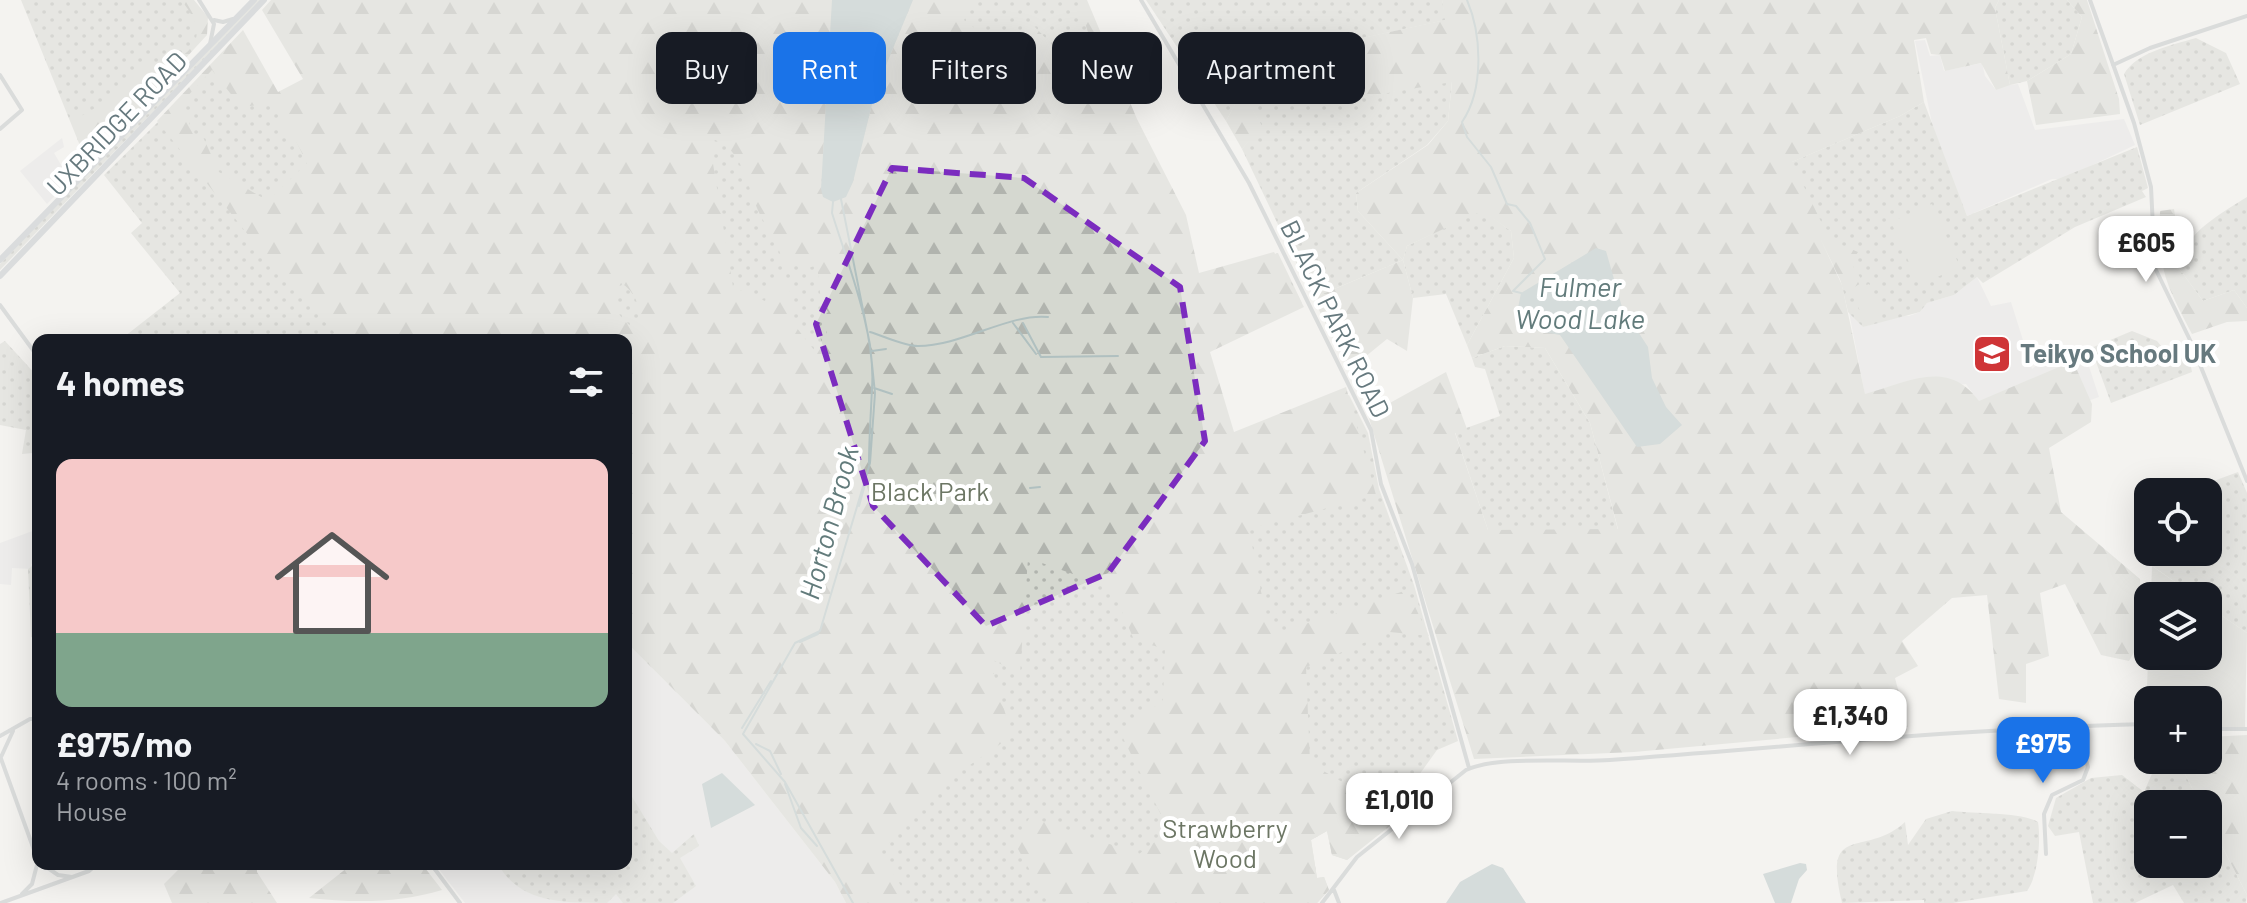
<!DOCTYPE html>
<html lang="en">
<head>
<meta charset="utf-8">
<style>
  body { margin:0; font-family:Barlow,sans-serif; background:#20242c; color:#f1f3f6; height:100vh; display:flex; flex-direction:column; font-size:30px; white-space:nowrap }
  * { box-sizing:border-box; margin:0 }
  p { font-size:26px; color:#9ea1a6 }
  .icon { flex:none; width:44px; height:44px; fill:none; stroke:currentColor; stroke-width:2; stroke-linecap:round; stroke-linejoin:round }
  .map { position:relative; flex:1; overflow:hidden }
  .details { position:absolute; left:32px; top:334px; width:600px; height:536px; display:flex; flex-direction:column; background:#171b24; border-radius:16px; box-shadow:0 8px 32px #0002 }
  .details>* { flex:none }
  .banner { position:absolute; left:656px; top:32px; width:760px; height:72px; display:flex; gap:16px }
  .tools { position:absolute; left:2134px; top:478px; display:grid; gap:16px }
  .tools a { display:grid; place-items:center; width:88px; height:88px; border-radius:16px; background:#171b24; box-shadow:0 8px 32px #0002; font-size:40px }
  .price { position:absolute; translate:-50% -68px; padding:0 18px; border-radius:16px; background:#fff; color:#222; font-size:26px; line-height:52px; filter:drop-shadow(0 2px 4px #0008) }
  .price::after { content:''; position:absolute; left:50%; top:48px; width:24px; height:18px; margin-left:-12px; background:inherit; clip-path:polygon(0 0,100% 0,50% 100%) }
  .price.current { background:#1a73e8; color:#fff }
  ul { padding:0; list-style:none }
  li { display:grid; align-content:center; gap:16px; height:424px; padding:0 24px }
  li span { display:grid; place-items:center; height:248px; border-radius:16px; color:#555 }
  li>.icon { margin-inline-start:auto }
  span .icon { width:144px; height:144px; fill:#fffc; stroke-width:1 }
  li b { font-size:34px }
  h2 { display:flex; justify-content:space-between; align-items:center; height:96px; padding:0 24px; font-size:34px }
  .chip { padding:0 28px; border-radius:16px; background:#171b24; box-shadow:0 8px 32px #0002; font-size:28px; line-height:72px }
  .chip.current { background:#1a73e8; color:#fff }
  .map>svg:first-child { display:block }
  .built { fill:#e4e5e4 }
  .green { fill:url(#green-dots) }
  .forest { fill:url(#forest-firs); fill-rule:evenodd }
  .pitch { fill:#d5d8d0 }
  .water { fill:#b0c0c0 }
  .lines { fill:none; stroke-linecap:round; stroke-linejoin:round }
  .stream { stroke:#b0c0c0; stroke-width:2 }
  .minor { stroke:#bbc0c2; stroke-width:4 }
  .major { stroke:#bac2c5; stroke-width:6 }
  .marked { fill:none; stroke:#7b2cbf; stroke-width:6; stroke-dasharray:16 10; stroke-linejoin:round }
  .labels { text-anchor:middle; stroke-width:8; stroke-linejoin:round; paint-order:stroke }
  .street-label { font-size:26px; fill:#66797e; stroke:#fff }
  .poi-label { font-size:26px; font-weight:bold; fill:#66797e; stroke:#fff; text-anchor:start }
  .park-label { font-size:26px; fill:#6c7664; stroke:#fff }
  .water-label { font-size:28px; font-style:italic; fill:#627b7b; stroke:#fff }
</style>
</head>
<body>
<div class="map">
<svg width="2247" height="903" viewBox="0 0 2247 903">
  <defs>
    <pattern id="green-dots" width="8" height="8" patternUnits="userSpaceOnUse" patternTransform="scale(2)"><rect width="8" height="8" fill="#d5d8d0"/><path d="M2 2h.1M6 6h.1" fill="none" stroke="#b1b4ae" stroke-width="1.8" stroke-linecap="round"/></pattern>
    <pattern id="forest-firs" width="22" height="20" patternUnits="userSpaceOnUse" patternTransform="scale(2)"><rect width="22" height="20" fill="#d5d8d0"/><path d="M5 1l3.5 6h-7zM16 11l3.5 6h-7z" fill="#b1b4ae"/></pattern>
  </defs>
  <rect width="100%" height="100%" fill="#f4f3f0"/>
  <path class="built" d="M1925,40L1930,56L1940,55L1944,71L1982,63L1985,76L1996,90L2000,86L2018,84L2035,130L2124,119L2135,145L2063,179H2052L1967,216L1934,133L1915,41Z
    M62,138L64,147L54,153L70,180L47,204L20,171Z
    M1977,277L1991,306L2011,302L2032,369L2049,355L2071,346L2073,352L2083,348L2099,397L2000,432L1966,384L1865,395L1849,312L1863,327L1900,315L1909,316L1920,312L1927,303L1954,295Z
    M38,529V562L31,564L33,569L12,568L11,585L0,584V543Z
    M626,642L725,741L835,882L846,903H465L435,864H626Z"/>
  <path class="green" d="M21,0H192L207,31L169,79L87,163Z
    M257,0H261L0,270V264Z
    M273,0H1082L1193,282L1278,253L1302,303L1203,346L1231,441L1349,395L1368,433L1379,489L1414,585L1458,741L1437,750L1419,775L1435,790L1347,860L1332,855L1327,831L1311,840L1317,878L1324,877L1329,890L1317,903H849L832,868L630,627L626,632V340H120L180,293L131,233L142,223L104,175L211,70L277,94L306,82Z
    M1146,0H1442L1446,20L1317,48L1334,102L1452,81L1448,121L1427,145L1356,193L1358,211L1403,260L1407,246L1482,210L1511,231L1514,258L1467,345L1446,294L1413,298L1403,260L1313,298L1242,149L1261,125L1242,92L1226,121Z
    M1999,0H2067L2082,17L2071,54L2027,81L2010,85L1995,8Z
    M2196,38L2226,53L2240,84L2140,125L2124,74C2137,52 2172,45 2196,38Z
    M1924,102L1967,216L2137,147L2148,188L2142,191L2146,197L2075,227L1983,283L1977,277L1954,295L1927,303L1920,312L1863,327L1848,312L1840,278L1787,164L1900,116Z
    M2247,197V308L2234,290L2203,301L2178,267C2183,234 2220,214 2247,197Z
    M2132,331L2157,341L2173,360L2189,357L2192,372L2111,403L2091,348Z
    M5,341L38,377V461L33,453L22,454L26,430L0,425V344Z
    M1505,346L1545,348L1590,423L1618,530H1488L1455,432L1500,416L1485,369L1475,367L1472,358Z
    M2238,472L2247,493V633L2208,606V596H2195L2134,553L2148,549V552H2208V492H2184Z
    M38,562V640L31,637L28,569Z
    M2158,760H2178L2200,804H2148V864H2208V819L2247,895L2246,903H2184L2173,885L2135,903H2093L2079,832L2055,836L2048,826L2056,798L2091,778L2122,775L2144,792Z
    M626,787L659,841L672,853L694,834L699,846L680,858L696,886L673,903H623L616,894L607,903C561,903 520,903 498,864H626Z
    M1952,811C1976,814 2021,812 2038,822C2041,840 2038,876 2027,891L1953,903H1924V900L1842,903C1822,820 1865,859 1905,822L1908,845L1926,819Z"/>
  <path class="forest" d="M181,0H194L208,17L207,35L88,164L72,121L108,101L147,58L161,68C198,51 209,34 181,0Z
    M271,0H832L821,189L853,182L875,92L913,0H977L964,20L1012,56L1034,26L1060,53L1091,42L1078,0H1087L1137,119L1186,215L1199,273L1274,252L1304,307L1210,352L1234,432L1346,387L1376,495L1249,529L1265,612L1275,634L1407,590L1429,636L1390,632L1306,667L1310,763L1400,816L1347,860L1332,855L1327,831L1311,840L1317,878L1324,877L1329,890L1317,903H1048L1014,842L1030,817L1139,854L1169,831L1121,734L1163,700L1165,649L1134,640L1112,588L1028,558L1020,674L989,658L1012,736L941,785L880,853L912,903H846L835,882L725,741L626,642L630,626L626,622V340H341L257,246L157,121L243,30L278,92L303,79L262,10ZM212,70L241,107L274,103L287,142L295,139L307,163L268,201L219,172L203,137L193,134L182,102ZM715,140C742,149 747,185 757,208C765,227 777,239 782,260L805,269L817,265L821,301L828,312L823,317L829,342L823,349L814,350L793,323L789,282L780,279L770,285L765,301L733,287L710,145ZM621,283C638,293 642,313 639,331C619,320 607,304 621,283Z
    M1442,0H1999L1995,8L2010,85L1996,90L1981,63L1945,71L1940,55L1931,54L1926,38L1914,40L1924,102L1900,116L1792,162L1830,240L1858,252L1851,263L1863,282L1846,292L1820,238L1842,285L1865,394C1908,382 1948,358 1979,401L2073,361L2092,404L2091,422L2049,448L2061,512L2140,579L2142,638L2129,661L2101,655L2065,584L2040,593L2049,656L2026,664V703L1999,699L1987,595L1952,598L1902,641L1918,666L1895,678L1908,727L1634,752L1474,759L1368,415L1446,372L1467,429L1455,433L1488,530L1618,529L1590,423L1545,348L1505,346L1472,358L1467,345L1514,258L1511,231L1482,211L1407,246L1403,260L1413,298L1407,351L1387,339L1349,370L1313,298L1403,260L1358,211L1356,193L1428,145L1448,121L1452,82L1334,102L1316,48L1445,20Z
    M2067,0H2087L2119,99L2120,114L2036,125L2027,81L2071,54L2082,17Z
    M1242,91L1262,126L1242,149L1226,121Z
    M2174,209L2180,252L2178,267L2203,301L2234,290L2247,308V321L2227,322L2192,334C2165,282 2158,270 2160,211Z
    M2247,735V895L2208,819V804H2200L2178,760H2208V737Z
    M184,864H257V872L277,903H172L164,884Z
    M352,864H422L442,890C400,903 355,903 309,898Z"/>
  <path class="pitch" d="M1932,204L1960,267L1919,285L1891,222Z
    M1869,284L1884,312L1865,322L1851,291Z
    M2152,566L2195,596H2151Z
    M2208,606L2247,633L2245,727H2208V700H2148V722H2146L2148,656H2208Z"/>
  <path class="water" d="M832,0H913L875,92L853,182L846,197L833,202L823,197L821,189Z
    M1596,248L1606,251L1622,307L1648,347L1652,378L1666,407L1682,425L1660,444L1637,447L1560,335L1538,331L1518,308L1521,293Z
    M722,773L755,805L711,828L702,784Z
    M1800,863L1806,864L1807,870L1799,879L1791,903H1775L1763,874Z
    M1492,864L1503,868L1526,903H1446L1460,882Z"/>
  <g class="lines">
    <path class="stream" d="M1467,0C1482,35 1484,90 1462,122L1467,137L1491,167L1507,204L1516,206L1530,223L1545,259L1513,291L1521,293
      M841,199L870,345L875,393L870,463L820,631L795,643L743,734L785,782L853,903
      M833,202L832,213C848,265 876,333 872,388C871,413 869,438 869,463
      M1013,323L1036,354
      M1023,323L1041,357L1118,356
      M870,332C884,336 903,346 918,346C962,346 1009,313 1048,317
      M872,351L886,349
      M874,388L892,394
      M1030,488L1040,487
      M859,506L866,481
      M800,642L818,634
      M742,728L771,681
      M756,744L770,751L781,774
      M785,784L801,828L817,846"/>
    <path class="minor" d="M199,0L214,24L210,44
      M1141,0L1249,183L1371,430L1381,484L1412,564L1469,768
      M2090,0L2134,123L2151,187L2155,268L2190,340L2247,481
      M214,20L223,22L233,19
      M2113,65L2150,48L2247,16
      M0,75L22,110L0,129
      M0,305L38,357
      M2208,729H2247
      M0,736L30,719H38
      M0,756L38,861
      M1,757L13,731
      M2046,854L2044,814L2052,795L2083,780L2088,767L2077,727
      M42,864L58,875L72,877
      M431,864L460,903
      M1334,890L1339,903
      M22,894L32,884L38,861
      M1,903L89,871L97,864
      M1322,903L1357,857L1466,770C1499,755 1571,763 1610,760C1789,747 1969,728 2148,724"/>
    <path class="major" d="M0,260L254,0
      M0,276L264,0"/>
  </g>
  <path d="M0 0H2247V903H0ZM892,168L1024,178L1180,287L1205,441L1108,573L986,626L873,506L816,324Z" fill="#f4f3f0" fill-opacity=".55" fill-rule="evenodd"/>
  <path class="marked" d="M892,168L1024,178L1180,287L1205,441L1108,573L986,626L873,506L816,324Z"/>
  <defs>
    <symbol id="school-square" viewBox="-11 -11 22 22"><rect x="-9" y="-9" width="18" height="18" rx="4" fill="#cf3537" stroke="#fff"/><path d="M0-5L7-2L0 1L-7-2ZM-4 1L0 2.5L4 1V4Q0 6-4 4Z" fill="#fff"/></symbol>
  </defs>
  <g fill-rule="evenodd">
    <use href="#school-square" x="1970" y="332" width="44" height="44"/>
  </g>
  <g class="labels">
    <g class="street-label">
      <text transform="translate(117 124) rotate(-46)" y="9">UXBRIDGE ROAD</text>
      <text transform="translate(1335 319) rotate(64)" y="9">BLACK PARK ROAD</text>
    </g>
    <g class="poi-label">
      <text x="2020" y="363">Teikyo School UK</text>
    </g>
    <g class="park-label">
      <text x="930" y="501">Black Park</text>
      <text x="1225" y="838">Strawberry<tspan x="1225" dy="30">Wood</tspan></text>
    </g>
    <g class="water-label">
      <text x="1580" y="297">Fulmer<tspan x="1580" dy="32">Wood Lake</tspan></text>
      <text transform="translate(829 523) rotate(-75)" y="10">Horton Brook</text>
    </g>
  </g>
</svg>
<div class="tools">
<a><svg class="icon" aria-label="locate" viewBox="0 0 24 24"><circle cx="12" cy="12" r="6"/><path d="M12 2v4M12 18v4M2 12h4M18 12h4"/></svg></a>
<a><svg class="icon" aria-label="layers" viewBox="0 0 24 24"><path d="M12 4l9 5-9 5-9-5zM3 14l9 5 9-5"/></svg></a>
<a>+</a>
<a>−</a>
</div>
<b class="price" style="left:2146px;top:284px">£605</b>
<b class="price" style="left:1850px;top:757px">£1,340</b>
<b class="price current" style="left:2043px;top:785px">£975</b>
<b class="price" style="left:1399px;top:841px">£1,010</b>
<div class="banner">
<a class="chip">Buy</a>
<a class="chip current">Rent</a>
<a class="chip">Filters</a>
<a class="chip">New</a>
<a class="chip">Apartment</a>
</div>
<section class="details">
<h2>4 homes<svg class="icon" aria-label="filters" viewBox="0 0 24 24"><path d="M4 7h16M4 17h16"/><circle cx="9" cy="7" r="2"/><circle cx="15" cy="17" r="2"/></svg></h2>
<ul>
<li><span style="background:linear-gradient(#f6c9c9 70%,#7fa58c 0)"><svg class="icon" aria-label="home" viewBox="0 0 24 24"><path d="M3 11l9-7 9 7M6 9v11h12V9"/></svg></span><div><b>£975/mo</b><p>4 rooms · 100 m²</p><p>House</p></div></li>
</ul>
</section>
</div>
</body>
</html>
